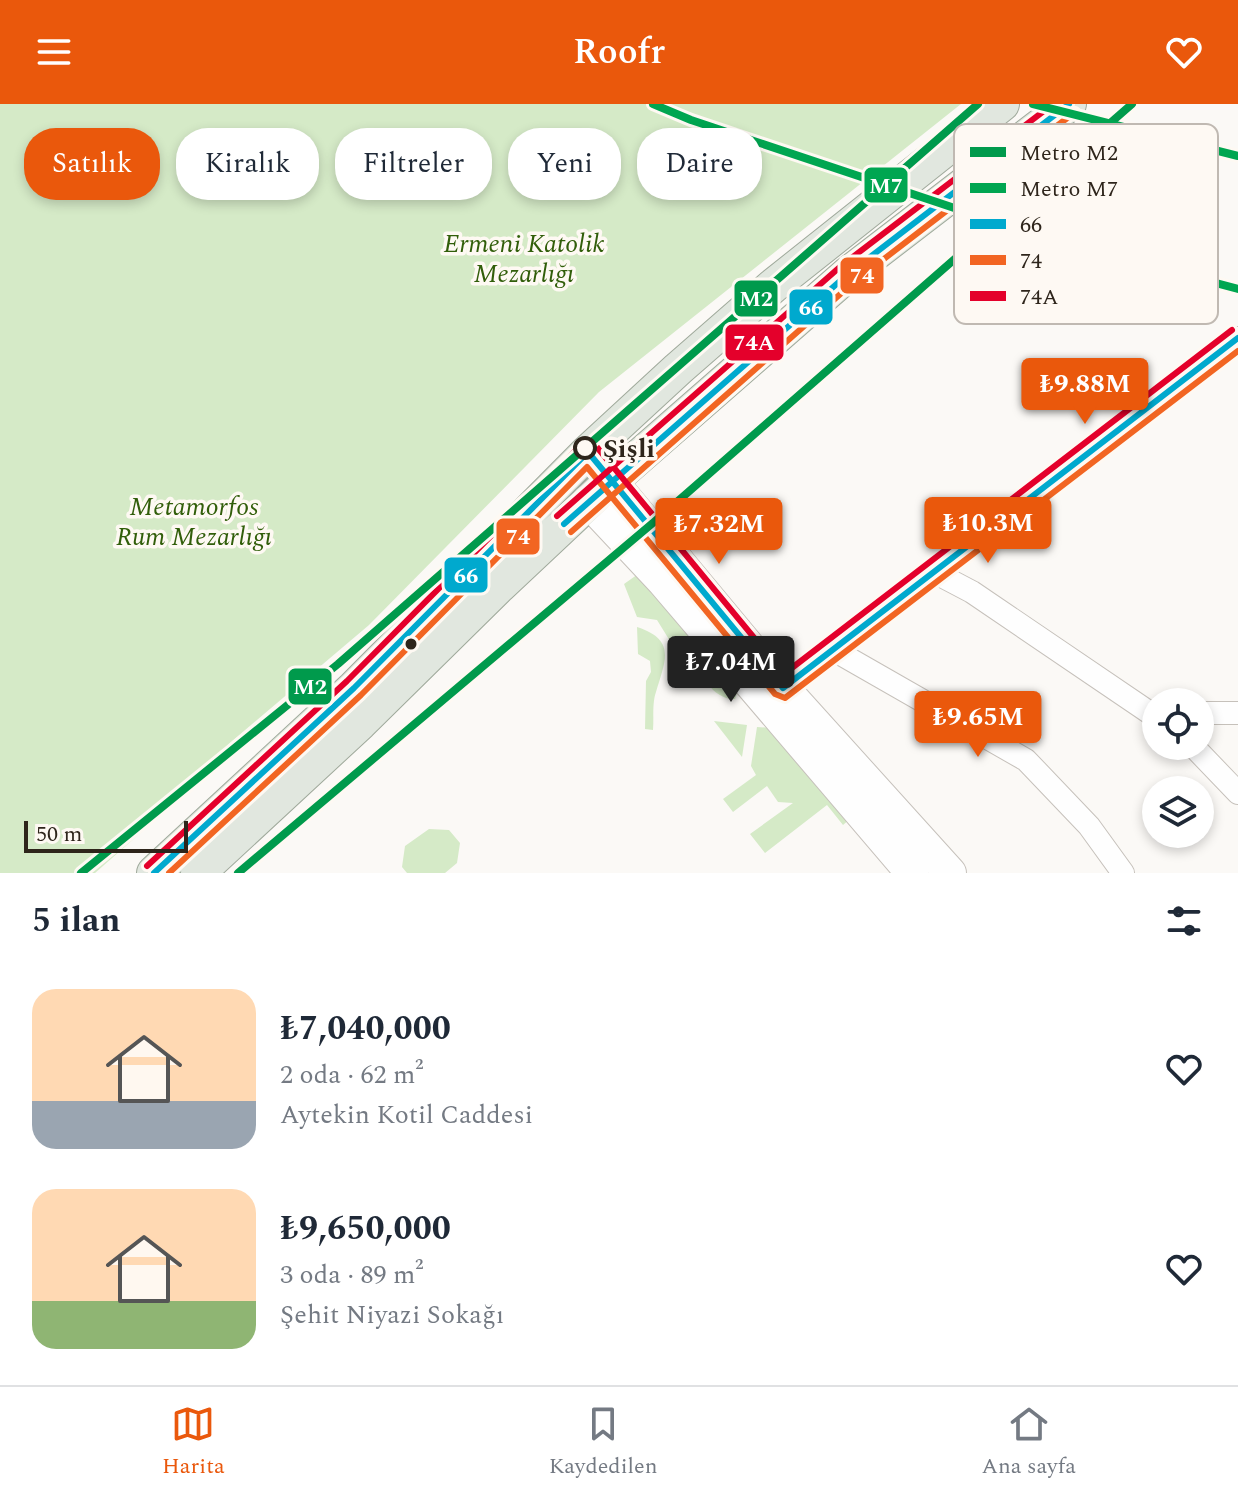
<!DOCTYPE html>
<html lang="tr">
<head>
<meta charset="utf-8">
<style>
  body { margin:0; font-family:Spectral,serif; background:#f2f2f3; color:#1f2937; height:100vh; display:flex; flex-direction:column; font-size:30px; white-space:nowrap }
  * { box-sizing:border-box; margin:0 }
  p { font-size:26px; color:#747a83 }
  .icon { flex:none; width:44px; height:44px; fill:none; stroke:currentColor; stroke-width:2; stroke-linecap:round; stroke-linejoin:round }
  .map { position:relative; height:769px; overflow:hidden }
  .sheet { display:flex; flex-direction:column; background:#fff; flex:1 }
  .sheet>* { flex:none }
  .top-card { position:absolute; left:24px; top:24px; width:800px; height:72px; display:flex; gap:16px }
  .controls { position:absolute; left:1142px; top:584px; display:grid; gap:16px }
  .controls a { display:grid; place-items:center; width:72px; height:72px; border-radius:50%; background:#fff; box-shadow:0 4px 12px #0003; font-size:40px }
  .scale { position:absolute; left:24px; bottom:20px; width:164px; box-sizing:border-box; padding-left:8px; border:4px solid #2e251b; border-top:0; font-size:22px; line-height:28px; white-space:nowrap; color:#2e251b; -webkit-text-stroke:6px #fef9f3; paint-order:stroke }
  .price { position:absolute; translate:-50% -68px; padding:0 18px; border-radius:8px; background:#ea580c; color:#fff; font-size:26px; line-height:52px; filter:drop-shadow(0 2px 4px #0008) }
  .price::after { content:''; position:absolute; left:50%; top:48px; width:24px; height:18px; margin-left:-12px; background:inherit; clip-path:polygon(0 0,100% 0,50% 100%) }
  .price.active { background:#222; color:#fff }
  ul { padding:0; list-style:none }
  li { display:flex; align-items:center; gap:24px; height:200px; padding:0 32px }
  li span { display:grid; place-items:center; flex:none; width:224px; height:160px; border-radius:24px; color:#555 }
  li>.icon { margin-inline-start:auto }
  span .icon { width:96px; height:96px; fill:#fffc; stroke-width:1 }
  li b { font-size:34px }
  h2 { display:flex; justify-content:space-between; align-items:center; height:96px; padding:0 32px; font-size:34px }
  .pill { padding:0 28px; border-radius:32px; background:#fff; box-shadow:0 4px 12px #0003; font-size:28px; line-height:72px }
  .pill.active { background:#ea580c; color:#fff }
  header { display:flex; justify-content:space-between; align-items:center; height:104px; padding:0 32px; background:#ea580c; color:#fff; font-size:36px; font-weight:600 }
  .tab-bar { display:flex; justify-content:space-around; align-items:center; height:112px; border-top:2px solid #e0e1e3; background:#fff; font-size:22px; color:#747a83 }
  .tab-bar a { display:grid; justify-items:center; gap:4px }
  .tab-bar .active { color:#ea580c }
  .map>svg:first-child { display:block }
  .green { fill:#d5eac7 }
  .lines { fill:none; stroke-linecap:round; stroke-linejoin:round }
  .minor-casing { stroke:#c6c1bb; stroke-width:24 }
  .secondary-casing { stroke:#c6c1bb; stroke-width:34 }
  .primary-casing { stroke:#9fa99b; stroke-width:36 }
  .minor { stroke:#fefefe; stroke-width:22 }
  .secondary { stroke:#fefefe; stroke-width:32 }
  .primary { stroke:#e1e7df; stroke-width:34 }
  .bus-1-casing { stroke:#fef9f3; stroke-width:12 }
  .bus-2-casing { stroke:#fef9f3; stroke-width:12 }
  .bus-3-casing { stroke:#fef9f3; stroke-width:12 }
  .bus-1 { stroke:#00a9ce; stroke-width:6 }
  .bus-2 { stroke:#f26522; stroke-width:6 }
  .bus-3 { stroke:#e4002b; stroke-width:6 }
  .metro-1-casing { stroke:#fef9f3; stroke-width:14 }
  .metro-2-casing { stroke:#fef9f3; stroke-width:14 }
  .metro-1 { stroke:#009a4c; stroke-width:8 }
  .metro-2 { stroke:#00a651; stroke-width:8 }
  .stop-dot { fill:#fef9f3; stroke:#2e251b; stroke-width:4 }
  .bus-dot { fill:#2e251b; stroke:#fef9f3; stroke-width:3 }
  .labels { text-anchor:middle; stroke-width:7; stroke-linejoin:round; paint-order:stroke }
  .park-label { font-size:26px; font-style:italic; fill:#315e0a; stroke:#fef9f3 }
  .stop-label { font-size:26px; font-weight:bold; fill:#2e251b; stroke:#fef9f3; text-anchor:start }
  .key { fill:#fef9f3; stroke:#c0b9b2; stroke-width:2 }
  .key-label { font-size:22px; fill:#2e251b }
  .line-badge { stroke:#fef9f3; stroke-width:3 }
  .badge-label { font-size:22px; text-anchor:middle; font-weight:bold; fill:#fff }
</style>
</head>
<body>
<header><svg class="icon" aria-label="menu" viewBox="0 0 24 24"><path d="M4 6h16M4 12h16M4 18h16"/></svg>Roofr<svg class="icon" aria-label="heart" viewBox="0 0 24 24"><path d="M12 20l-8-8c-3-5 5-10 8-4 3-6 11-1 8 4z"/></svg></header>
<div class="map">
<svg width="1238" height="769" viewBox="0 0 1238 769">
  <rect width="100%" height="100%" fill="#fbf9f6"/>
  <path class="green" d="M0,0H961L599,288L369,521L231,638L145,725L95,769H0Z
    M641,468L739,584L735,595C713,596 701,570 689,553L672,551L670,537L657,516L637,513L624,480Z
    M637,523C677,536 665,557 656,588C652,599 654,614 653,626L645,625L646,577L651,568L650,557L638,550Z
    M714,617L747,621L742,653Z
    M757,623L774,624L851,714L843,721L827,701L765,749L750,730L793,699L778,698L767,682L733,708L723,695L756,671L751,662Z
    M429,725L449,726L460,739L457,759L445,769H407L402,763L405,742Z"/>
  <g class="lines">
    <defs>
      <path id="minor" d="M932,467L972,488L1156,613
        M832,545L1026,656L1089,722L1123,769
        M783,584L932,467L1238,234
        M1200,609H1238
        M1193,642L1238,689"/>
      <path id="secondary" d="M611,377L783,584L950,769
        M588,397L663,477L912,769"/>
      <path id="primary" d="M154,769L354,584L588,348L678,265L773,182L1002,0
        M198,769L360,619L499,482L611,377L848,170L1069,0"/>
    </defs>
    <use href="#minor" class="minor-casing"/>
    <use href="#secondary" class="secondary-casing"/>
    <use href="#primary" class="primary-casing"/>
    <use href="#minor" class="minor"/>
    <use href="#secondary" class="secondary"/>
    <use href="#primary" class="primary"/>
    <defs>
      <path id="bus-1" d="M564,420L848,170L1069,0
        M154,769L354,584L588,348L783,584L1238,234"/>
      <path id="bus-2" d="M571,428L854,178L1075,8
        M169,769L361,591L587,363L775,590L785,594L1238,247"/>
      <path id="bus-3" d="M557,412L841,162L1053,0
        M147,762L347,577L583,339L590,338L596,342L784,570L1232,226"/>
    </defs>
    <use href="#bus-1" class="bus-1-casing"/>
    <use href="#bus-2" class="bus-2-casing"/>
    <use href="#bus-3" class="bus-3-casing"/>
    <use href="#bus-1" class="bus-1"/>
    <use href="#bus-2" class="bus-2"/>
    <use href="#bus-3" class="bus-3"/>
    <defs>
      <path id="metro-1" d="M81,769L338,560L978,0
        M238,769L654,418L1132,0"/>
      <path id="metro-2" d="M653,0L691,16L1035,131L1238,185
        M1033,0L1238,52"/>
    </defs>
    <use href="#metro-1" class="metro-1-casing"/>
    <use href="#metro-2" class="metro-2-casing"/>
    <use href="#metro-1" class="metro-1"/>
    <use href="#metro-2" class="metro-2"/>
  </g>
  <circle class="stop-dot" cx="585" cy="344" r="10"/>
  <circle class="bus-dot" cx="411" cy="540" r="7"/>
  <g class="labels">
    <g class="park-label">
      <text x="524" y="148">Ermeni Katolik<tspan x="524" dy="30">Mezarlığı</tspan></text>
      <text x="194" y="411">Metamorfos<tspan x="194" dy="30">Rum Mezarlığı</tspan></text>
    </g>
    <g class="stop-label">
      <text x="603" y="353">Şişli</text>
    </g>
  </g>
  <rect x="954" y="20" width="264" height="200" rx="12" class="key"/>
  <rect x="970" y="43" width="36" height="10" fill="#009a4c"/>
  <rect x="970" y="79" width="36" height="10" fill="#00a651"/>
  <rect x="970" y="115" width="36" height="10" fill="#00a9ce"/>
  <rect x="970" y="151" width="36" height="10" fill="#f26522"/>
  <rect x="970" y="187" width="36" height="10" fill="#e4002b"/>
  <g class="key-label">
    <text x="1020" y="56">Metro M2</text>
    <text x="1020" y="92">Metro M7</text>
    <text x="1020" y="128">66</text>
    <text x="1020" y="164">74</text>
    <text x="1020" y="200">74A</text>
  </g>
  <g class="line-badge">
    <rect x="863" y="62" width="46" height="38" rx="8" fill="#00a651"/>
    <rect x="839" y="152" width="46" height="39" rx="8" fill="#f26522"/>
    <rect x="733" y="175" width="46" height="39" rx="8" fill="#009a4c"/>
    <rect x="788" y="184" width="46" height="38" rx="8" fill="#00a9ce"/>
    <rect x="724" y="219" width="61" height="39" rx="8" fill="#e4002b"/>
    <rect x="495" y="413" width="46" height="39" rx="8" fill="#f26522"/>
    <rect x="443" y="452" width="46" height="38" rx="8" fill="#00a9ce"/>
    <rect x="287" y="563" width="46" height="39" rx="8" fill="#009a4c"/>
  </g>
  <g class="badge-label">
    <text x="886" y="89">M7</text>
    <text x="862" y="179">74</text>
    <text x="756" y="202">M2</text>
    <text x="811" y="211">66</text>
    <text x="754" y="246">74A</text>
    <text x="518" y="440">74</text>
    <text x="466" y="479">66</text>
    <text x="310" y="590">M2</text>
  </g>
</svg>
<div class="controls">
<a><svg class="icon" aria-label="locate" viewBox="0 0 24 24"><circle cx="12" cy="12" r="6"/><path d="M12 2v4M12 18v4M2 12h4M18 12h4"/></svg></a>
<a><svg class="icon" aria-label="layers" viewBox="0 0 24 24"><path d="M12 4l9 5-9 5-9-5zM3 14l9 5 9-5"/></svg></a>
</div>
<div class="scale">50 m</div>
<b class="price" style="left:1085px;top:322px">₺9.88M</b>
<b class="price" style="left:988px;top:461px">₺10.3M</b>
<b class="price" style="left:719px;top:462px">₺7.32M</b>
<b class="price active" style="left:731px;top:600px">₺7.04M</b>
<b class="price" style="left:978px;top:655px">₺9.65M</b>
<div class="top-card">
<a class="pill active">Satılık</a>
<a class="pill">Kiralık</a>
<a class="pill">Filtreler</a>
<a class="pill">Yeni</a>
<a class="pill">Daire</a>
</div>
</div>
<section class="sheet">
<h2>5 ilan<svg class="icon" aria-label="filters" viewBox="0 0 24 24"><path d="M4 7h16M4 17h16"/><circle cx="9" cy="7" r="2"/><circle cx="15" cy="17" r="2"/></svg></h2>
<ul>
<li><span style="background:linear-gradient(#ffd9b3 70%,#9aa5b1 0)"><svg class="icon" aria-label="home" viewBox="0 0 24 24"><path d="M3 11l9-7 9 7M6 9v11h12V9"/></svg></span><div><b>₺7,040,000</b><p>2 oda · 62 m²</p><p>Aytekin Kotil Caddesi</p></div><svg class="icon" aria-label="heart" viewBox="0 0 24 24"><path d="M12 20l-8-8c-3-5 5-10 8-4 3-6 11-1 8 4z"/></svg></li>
<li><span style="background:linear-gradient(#ffd9b3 70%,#8fb573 0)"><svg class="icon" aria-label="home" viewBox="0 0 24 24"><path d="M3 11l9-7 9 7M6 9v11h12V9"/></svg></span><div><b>₺9,650,000</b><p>3 oda · 89 m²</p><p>Şehit Niyazi Sokağı</p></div><svg class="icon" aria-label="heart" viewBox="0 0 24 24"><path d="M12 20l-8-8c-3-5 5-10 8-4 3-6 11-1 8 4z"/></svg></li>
</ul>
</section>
<nav class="tab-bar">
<a class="active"><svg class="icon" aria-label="map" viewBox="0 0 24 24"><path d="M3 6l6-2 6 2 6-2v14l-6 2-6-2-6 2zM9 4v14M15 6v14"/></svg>Harita</a>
<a><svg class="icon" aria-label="saved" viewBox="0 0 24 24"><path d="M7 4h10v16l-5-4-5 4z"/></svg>Kaydedilen</a>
<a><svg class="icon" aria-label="home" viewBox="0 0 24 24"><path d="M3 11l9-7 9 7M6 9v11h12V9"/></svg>Ana sayfa</a>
</nav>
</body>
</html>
